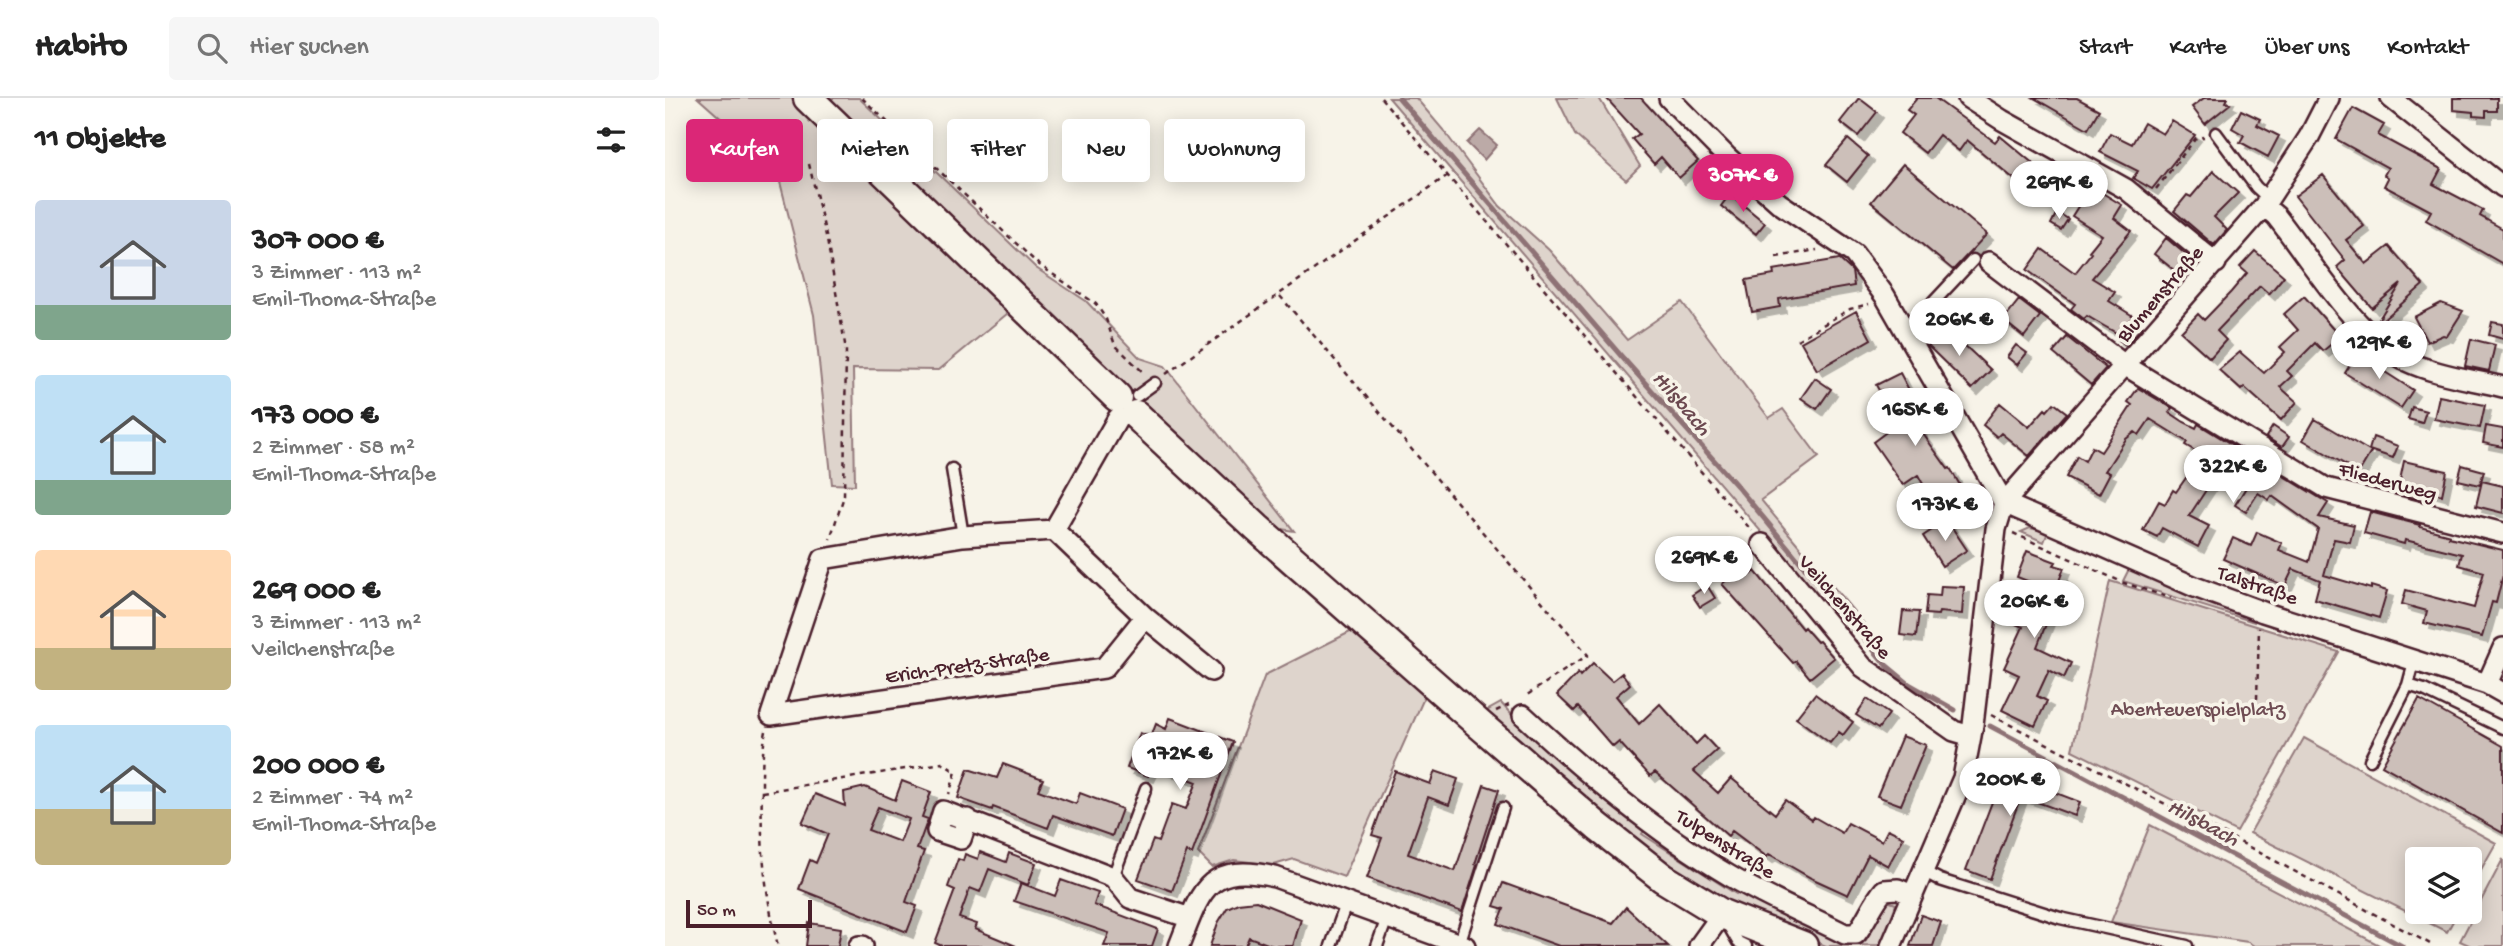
<!DOCTYPE html>
<html lang="de">
<head>
<meta charset="utf-8">
<style>
  body { margin:0; font-family:"Gochi Hand",sans-serif; background:#f6f6f6; color:#222; height:100vh; display:flex; flex-direction:column; font-size:26px; white-space:nowrap }
  * { box-sizing:border-box; margin:0 }
  p { font-size:23px; color:#767676 }
  .icon { flex:none; width:38px; height:38px; fill:none; stroke:currentColor; stroke-width:2; stroke-linecap:round; stroke-linejoin:round }
  .map { position:relative; flex:1; overflow:hidden }
  .sheet { display:flex; flex-direction:column; background:#fff; width:665px }
  .sheet>* { flex:none }
  .top-card { position:absolute; left:21px; top:21px; width:665px; height:63px; display:flex; gap:14px }
  .fabs { position:absolute; left:1740px; top:749px; display:grid; gap:14px }
  .fabs a { display:grid; place-items:center; width:77px; height:77px; border-radius:7px; background:#fff; box-shadow:0 4px 18px #0003; font-size:35px }
  .scale { position:absolute; left:21px; bottom:18px; width:126px; box-sizing:border-box; padding-left:7px; border:4px solid #4a1f2b; border-top:0; font-size:19px; line-height:24px; white-space:nowrap; color:#4a1f2b; -webkit-text-stroke:5px #f7f3e8; paint-order:stroke }
  .price { position:absolute; translate:-50% -60px; padding:0 16px; border-radius:24px; background:#fff; color:#222; font-size:23px; line-height:46px; filter:drop-shadow(0 2px 4px #0008) }
  .price::after { content:''; position:absolute; left:50%; top:42px; width:21px; height:16px; margin-left:-10px; background:inherit; clip-path:polygon(0 0,100% 0,50% 100%) }
  .price.active { background:#db2777; color:#fff }
  ul { padding:0; list-style:none }
  li { display:flex; align-items:center; gap:21px; height:175px; padding:0 35px }
  li span { display:grid; place-items:center; flex:none; width:196px; height:140px; border-radius:7px; color:#555 }
  li>.icon { margin-inline-start:auto }
  span .icon { width:84px; height:84px; fill:#fffc; stroke-width:1 }
  li b { font-size:30px }
  h2 { display:flex; justify-content:space-between; align-items:center; height:84px; padding:0 35px; font-size:30px }
  .pill { padding:0 24px; border-radius:7px; background:#fff; box-shadow:0 4px 18px #0003; font-size:24px; line-height:63px }
  .pill.active { background:#db2777; color:#fff }
  header { display:flex; align-items:center; gap:42px; box-sizing:border-box; height:98px; padding:0 35px; background:#fff; border-bottom:2px solid #e0e0e0 }
  header strong { font-size:33px }
  nav { display:flex; gap:38px; margin-inline-start:auto; font-size:24px }
  .search { width:490px; height:63px; background:#f6f6f6; display:flex; align-items:center; gap:18px; box-sizing:border-box; padding:0 24px; border-radius:7px; color:#767676; font-size:26px }
  main { display:flex; flex:1; min-height:0 }
  .map>svg:first-child { display:block }
  .green { fill:#ded4cc; stroke:#947a7c; stroke-width:2 }
  .water { fill:#bcaaa7; stroke:#8e7275; stroke-width:2 }
  .lines { fill:none; stroke-linecap:round; stroke-linejoin:round }
  .stream { stroke:#8e7275; stroke-width:5 }
  .building { fill:#ccbfb9; stroke:#4a1f2b; stroke-width:2; fill-rule:evenodd; filter:url(#shadow) }
  .lane-casing { stroke:#4a1f2b; stroke-width:15 }
  .street-casing { stroke:#4a1f2b; stroke-width:24 }
  .secondary-casing { stroke:#4a1f2b; stroke-width:33 }
  .path { stroke:#4a1f2b; stroke-width:2.5; stroke-dasharray:5 5; stroke-linecap:butt }
  .lane { stroke:#f7f3e8; stroke-width:10 }
  .street { stroke:#f7f3e8; stroke-width:19 }
  .secondary { stroke:#f7f3e8; stroke-width:28 }
  .labels { text-anchor:middle; stroke-width:7; stroke-linejoin:round; paint-order:stroke }
  .street-label { font-size:21px; fill:#4a1f2b; stroke:#f7f3e8 }
  .park-label { font-size:21px; fill:#6f4c53; stroke:#f7f3e8 }
  .water-label { font-size:23px; font-style:italic; fill:#6c4950; stroke:#f7f3e8 }
</style>
</head>
<body>
<header>
<strong>Habito</strong>
<div class="search"><svg class="icon" aria-label="search" viewBox="0 0 24 24"><circle cx="10" cy="10" r="6"/><path d="M15 15l6 6"/></svg>Hier suchen</div>
<nav><a>Start</a><a>Karte</a><a>Über uns</a><a>Kontakt</a></nav>
</header>
<main>
<section class="sheet">
<h2>11 Objekte<svg class="icon" aria-label="filters" viewBox="0 0 24 24"><path d="M4 7h16M4 17h16"/><circle cx="9" cy="7" r="2"/><circle cx="15" cy="17" r="2"/></svg></h2>
<ul>
<li><span style="background:linear-gradient(#c9d6e8 75%,#7fa58c 0)"><svg class="icon" aria-label="home" viewBox="0 0 24 24"><path d="M3 11l9-7 9 7M6 9v11h12V9"/></svg></span><div><b>307 000 €</b><p>3 Zimmer · 113 m²</p><p>Emil-Thoma-Straße</p></div></li>
<li><span style="background:linear-gradient(#bfe0f5 75%,#7fa58c 0)"><svg class="icon" aria-label="home" viewBox="0 0 24 24"><path d="M3 11l9-7 9 7M6 9v11h12V9"/></svg></span><div><b>173 000 €</b><p>2 Zimmer · 58 m²</p><p>Emil-Thoma-Straße</p></div></li>
<li><span style="background:linear-gradient(#ffd9b3 70%,#c2b280 0)"><svg class="icon" aria-label="home" viewBox="0 0 24 24"><path d="M3 11l9-7 9 7M6 9v11h12V9"/></svg></span><div><b>269 000 €</b><p>3 Zimmer · 113 m²</p><p>Veilchenstraße</p></div></li>
<li><span style="background:linear-gradient(#bfe0f5 60%,#c2b280 0)"><svg class="icon" aria-label="home" viewBox="0 0 24 24"><path d="M3 11l9-7 9 7M6 9v11h12V9"/></svg></span><div><b>200 000 €</b><p>2 Zimmer · 74 m²</p><p>Emil-Thoma-Straße</p></div></li>
</ul>
</section>
<div class="map">
<svg width="1838" height="848" viewBox="0 0 1838 848">
  <defs>
    <filter id="shadow"><feDropShadow dx="6" dy="6" stdDeviation="0" flood-color="#0004"/></filter>
  </defs>
  <rect width="100%" height="100%" fill="#f7f3e8"/>
  <filter id="ink" filterUnits="userSpaceOnUse"><feTurbulence type="fractalNoise" baseFrequency=".0143" numOctaves="2"/><feDisplacementMap in="SourceGraphic" scale="14" xChannelSelector="R" yChannelSelector="G"/><feConvolveMatrix kernelMatrix="1 2 1 2 8 2 1 2 1" color-interpolation-filters="sRGB"/></filter>
  <g filter="url(#ink)">
    <path class="green" d="M33,0H129L348,211L274,272L188,271L190,387L167,386L149,217L114,80L69,32Z
      M162,0H194L371,170L421,203L475,260L500,268L629,433L609,430L432,267Z
      M724,0H751L779,33L835,108L884,152L962,242L1017,204L1104,320L1118,311L1154,359L1096,402L1200,527L1183,535Z
      M892,0H934L975,68L961,82L910,37Z
      M1365,430L1383,434L1379,444L1356,434Z
      M1465,469L1590,520L1589,524L1458,483Z
      M1445,483L1674,554L1572,734L1407,652Z
      M693,530L763,591L679,779L629,761L609,767L569,762L547,769L533,755L600,577Z
      M836,605C878,653 929,692 980,731L977,736L1071,796L1076,791L1183,845L1201,842L1222,803L1231,806L1217,847L1161,848L1059,806L1002,772L818,615Z
      M1639,640L1831,745L1804,793V761H1752V814H1793L1782,834L1585,735Z
      M1485,727L1716,848H1589L1583,844L1446,824Z
      M1838,761V848H1806L1795,843Z"/>
    <path class="water" d="M815,32L832,47L819,62L802,45Z"/>
    <g class="lines">
      <path class="stream" d="M734,0L957,259L1072,388L1221,567L1244,586L1290,612
        M1325,628L1737,848"/>
    </g>
    <path class="building" d="M941,0H976L1033,63L1014,80L996,59L989,66L967,41L974,36Z
      M1194,0L1212,14L1193,38L1175,24Z
      M1252,0H1270L1330,44L1335,38L1376,72L1361,91L1302,42L1294,53L1274,37L1260,55L1235,35L1249,17L1242,12Z
      M1369,0H1412L1434,12L1423,31Z
      M1539,0H1563L1561,4L1565,6L1540,26L1527,9Z
      M1788,0H1832V13H1821V19L1808,18V14L1788,12Z
      M1688,10L1719,27L1713,37L1776,71L1768,86L1818,112L1815,118L1838,131V166L1761,122L1766,113L1719,88L1723,80L1719,77L1723,70L1671,41Z
      M1576,12L1595,21L1592,27L1614,38L1603,59L1575,44L1579,37L1567,30Z
      M1507,23L1530,37L1487,91L1468,80L1473,73L1435,54L1445,35L1467,46L1479,25L1498,36Z
      M1183,41L1203,58L1182,84L1161,67Z
      M1238,66L1322,136L1288,172L1206,104Z
      M1548,73L1573,95L1549,119L1562,132L1549,147L1509,113L1522,97L1526,99Z
      M1658,77L1699,128L1681,142L1701,166L1724,148L1758,187L1717,223L1714,221L1736,186L1707,210L1672,169L1680,162L1630,98Z
      M1426,88L1457,107L1449,120L1466,133L1427,180L1450,194L1444,203L1468,218L1465,222L1477,229L1461,247L1451,240L1453,236L1439,228L1422,218L1419,221L1406,211L1410,206L1362,172L1377,151L1410,175L1426,155L1424,153L1437,137L1407,118Z
      M1065,96L1100,125L1091,136L1056,108Z
      M1392,114L1403,121L1396,132L1386,126Z
      M1501,140L1532,166L1507,195L1498,188L1510,173L1489,156Z
      M1590,153L1619,178L1604,196L1595,188L1552,233L1561,242L1545,260L1516,234L1533,216L1539,222L1566,194L1582,175L1575,169Z
      M1174,161L1187,173L1189,188L1114,201L1115,209L1087,214L1081,182L1109,177L1108,172Z
      M1639,198L1675,239L1658,253L1650,245L1622,273L1627,278L1615,289L1632,304L1616,322L1579,289L1576,292L1554,272L1575,254L1599,275L1620,254L1615,249L1633,232L1619,216Z
      M1354,202L1375,218L1359,239L1338,222Z
      M1776,205L1798,213L1782,238L1778,237L1762,244L1749,219Z
      M1191,213L1206,241L1152,272L1136,244Z
      M1827,224L1838,226V241L1824,237Z
      M1280,229L1326,272L1307,291L1263,248Z
      M1402,239L1441,270L1426,287L1388,255Z
      M1806,241L1830,247L1824,273L1800,268Z
      M1351,247L1362,255L1352,267L1342,259Z
      M1692,256L1748,292L1736,310L1680,275Z
      M1235,275L1260,322L1251,326L1283,371L1285,370L1303,401L1275,417L1253,377L1238,387L1208,344L1232,326L1211,287Z
      M1150,280L1166,291L1152,311L1136,300Z
      M1473,290L1507,310L1504,314L1519,324L1531,330L1533,326L1663,405L1654,419L1689,427L1685,444L1669,441L1659,477L1706,491V488L1722,493L1714,520L1650,501L1655,482L1628,471L1620,488L1558,461L1568,440L1586,448L1592,434L1617,445L1614,452L1644,464L1653,431L1607,398L1604,402L1593,395L1581,414L1570,407L1585,383L1558,366L1524,418L1544,428L1533,449L1497,430L1492,439L1478,432L1494,403L1500,406L1508,392L1511,394L1537,357L1520,347L1522,344L1485,321L1474,337L1470,334L1461,341L1440,373L1445,375L1434,396L1401,379L1412,358L1420,363L1427,349L1436,354L1467,307L1463,304Z
      M1774,298L1820,307L1815,330L1769,321Z
      M1335,305L1364,329L1380,311L1382,313L1389,305L1402,315L1364,358L1336,335L1332,339L1318,327Z
      M1747,309L1761,313L1757,325L1743,321Z
      M1650,321L1706,354L1691,379L1678,371L1681,367L1638,342Z
      M1608,328L1624,339L1617,349L1601,339Z
      M1821,328L1838,331V349L1818,345Z
      M1708,339L1733,348L1728,360L1704,352Z
      M1739,363L1782,373L1777,397L1763,393L1761,403L1738,397L1740,389L1734,387Z
      M1797,367L1819,373L1815,387L1793,382Z
      M1817,383L1838,388V415L1811,408Z
      M1705,414L1755,427V429L1785,437L1784,439L1838,452V477L1831,505L1827,504L1817,539L1759,525L1762,513L1737,506L1741,492L1809,510L1819,474L1794,467L1797,456L1740,442L1739,446L1699,435Z
      M1282,422L1302,452L1277,468L1258,438Z
      M1362,453L1391,464L1389,467L1399,470L1384,509L1387,511L1372,549L1406,565L1399,580L1384,572L1372,598L1382,603L1370,628L1337,612L1354,577L1339,570L1358,529L1348,525L1365,484L1352,479Z
      M1079,467L1087,476L1090,473L1137,531L1139,529L1152,544L1154,543L1169,560L1145,580L1131,563L1128,565L1057,486Z
      M1042,487L1050,500L1035,509L1027,497Z
      M1276,488L1299,489L1297,516L1274,514L1273,517L1260,516L1262,497L1275,498Z
      M1238,513L1254,514L1251,539L1235,537Z
      M928,565L947,583L957,575L965,586L951,598L974,626L995,606L1031,646L1039,638L1052,652L1029,673L1053,695L1066,680L1110,716L1120,702L1147,722L1149,719L1177,735L1183,725L1217,743L1223,731L1239,739L1223,768L1203,757L1183,797L1146,780L1104,756L1102,759L1067,733L1063,738L990,674L985,678L954,644L948,649L913,609L909,613L892,597L913,575L915,578Z
      M1150,596L1188,624L1178,637L1174,634L1165,645L1131,620Z
      M1202,601L1224,616L1213,631L1191,617Z
      M1754,601L1838,648V735L1717,667Z
      M505,620L568,644L527,756L522,754L507,793L473,781L488,742L493,744L507,706L521,711L532,684L488,667L483,678L462,670L475,635L486,639L491,626L501,631Z
      M1237,638L1261,647L1236,707L1212,698Z
      M338,666L378,681L373,692L411,706L415,695L457,711L447,738L388,717L383,730L328,709L327,712L293,700L303,671L332,680Z
      M1340,670L1364,679L1362,684L1415,704L1410,718L1356,698L1325,781L1301,772Z
      M730,673L765,686L770,673L793,681L784,707L763,699L743,756L790,773L819,687L834,692L810,766L812,767L797,814L702,780L717,740L707,737Z
      M237,683L266,694L257,719L263,721L252,751L259,753L241,804L252,808L242,834L134,791L145,762L151,765L163,736L137,725L150,696L180,708L179,694L200,689L230,702ZM213,709L244,721L235,744L203,732Z
      M315,754L341,764L344,755L371,765L363,787L324,771L315,794L305,790L294,820L312,826L310,831L351,848H277L270,845L290,792L283,789L293,761L298,763L300,756L313,761Z
      M396,782L433,795L429,807L493,831L487,848H439L444,835L349,803L356,785L390,798Z
      M838,785L948,825L961,809L1003,848H894L833,826L839,811L829,808Z
      M591,803L636,821L628,848H608L584,839L580,848H545L553,825L562,810L573,805Z
      M1256,817L1276,824L1268,848H1245Z
      M144,825L176,830L173,848H141Z"/>
    <g class="lines">
      <defs>
        <path id="lane" d="M1551,35L1591,89L1604,101
          M1239,231L1249,225L1308,162
          M472,298L490,285
          M287,371L298,438
          M1743,587L1750,561
          M1705,662L1743,587L1759,592L1838,630
          M1258,773L1275,782L1395,820L1522,848
          M448,779L481,690
          M1062,825L1073,844L1081,848
          M794,846L838,710
          M666,848L681,806
          M712,848L722,820"/>
        <path id="street" d="M1004,0L1061,58L1114,105L1189,156L1220,198L1339,405
          M1303,0L1337,22L1461,91L1551,165
          M1726,0L1838,89
          M1599,108L1611,118C1646,162 1689,236 1739,262C1770,277 1805,281 1838,289
          M1324,164L1461,268L1661,390L1838,435
          M1339,405L1530,489L1598,514L1822,586L1838,595
          M389,432L298,438L158,461L106,617L439,570L480,519
          M389,432L480,519L546,573
          M389,432L453,320
          M1097,446L1198,569L1289,633L1306,638
          M1822,586L1838,550
          M858,617C922,676 990,734 1065,778C1102,800 1142,817 1180,836H1191C1202,822 1207,806 1219,792L1233,791L1247,797
          M303,721L296,741L272,733L278,713L448,779L465,800L525,820
          M194,848H198
          M514,848C536,792 542,764 610,779L800,848
          M1034,848L1057,816
          M1226,848L1298,680L1308,627L1331,431L1339,405L1599,108L1644,39L1664,0"/>
        <path id="secondary" d="M143,0L452,299
          M471,317L592,430L815,627L933,729L998,780L1057,816L1138,848"/>
      </defs>
      <use href="#lane" class="lane-casing"/>
      <use href="#street" class="street-casing"/>
      <use href="#secondary" class="secondary-casing"/>
      <path class="path" d="M197,0L373,166L431,206L441,221L450,247L480,276
        M716,0L1087,433
        M144,66L162,142L181,252L179,398L165,441
        M1491,91L1531,40L1539,39
        M1111,159L1152,152
        M615,198L923,557L859,599
        M1132,242L1185,211L1204,206
        M501,276L783,77
        M1348,435L1459,485L1506,500
        M1592,601L1594,530
        M831,613L844,607
        M1326,617L1571,742L1769,848
        M101,633C97,653 97,672 97,692C95,746 100,796 113,848
        M97,694L277,665L291,674L284,696"/>
      <use href="#lane" class="lane"/>
      <use href="#street" class="street"/>
      <use href="#secondary" class="secondary"/>
    </g>
  </g>
  <g class="labels">
    <g class="street-label">
      <text transform="translate(1494 195) rotate(-49)" y="7">Blumenstraße</text>
      <text transform="translate(1723 382) rotate(15)" y="7">Fliederweg</text>
      <text transform="translate(1593 486) rotate(19)" y="7">Talstraße</text>
      <text transform="translate(1181 508) rotate(49)" y="7">Veilchenstraße</text>
      <text transform="translate(302 566) rotate(-8)" y="7">Erich-Pretz-Straße</text>
      <text transform="translate(1061 745) rotate(32)" y="7">Tulpenstraße</text>
    </g>
    <g class="park-label">
      <text x="1533" y="617">Abenteuerspielplatz</text>
    </g>
    <g class="water-label">
      <text transform="translate(1018 304) rotate(49)" y="8">Hilsbach</text>
      <text transform="translate(1539 723) rotate(28)" y="8">Hilsbach</text>
    </g>
  </g>
</svg>
<div class="fabs">
<a><svg class="icon" aria-label="layers" viewBox="0 0 24 24"><path d="M12 4l9 5-9 5-9-5zM3 14l9 5 9-5"/></svg></a>
</div>
<div class="scale">50 m</div>
<b class="price active" style="left:1078px;top:116px">307K €</b>
<b class="price" style="left:1394px;top:123px">269K €</b>
<b class="price" style="left:1294px;top:260px">206K €</b>
<b class="price" style="left:1714px;top:283px">129K €</b>
<b class="price" style="left:1250px;top:350px">165K €</b>
<b class="price" style="left:1568px;top:407px">322K €</b>
<b class="price" style="left:1280px;top:445px">173K €</b>
<b class="price" style="left:1039px;top:498px">269K €</b>
<b class="price" style="left:1369px;top:542px">206K €</b>
<b class="price" style="left:515px;top:694px">172K €</b>
<b class="price" style="left:1345px;top:720px">200K €</b>
<div class="top-card">
<a class="pill active">Kaufen</a>
<a class="pill">Mieten</a>
<a class="pill">Filter</a>
<a class="pill">Neu</a>
<a class="pill">Wohnung</a>
</div>
</div>
</main>
</body>
</html>
